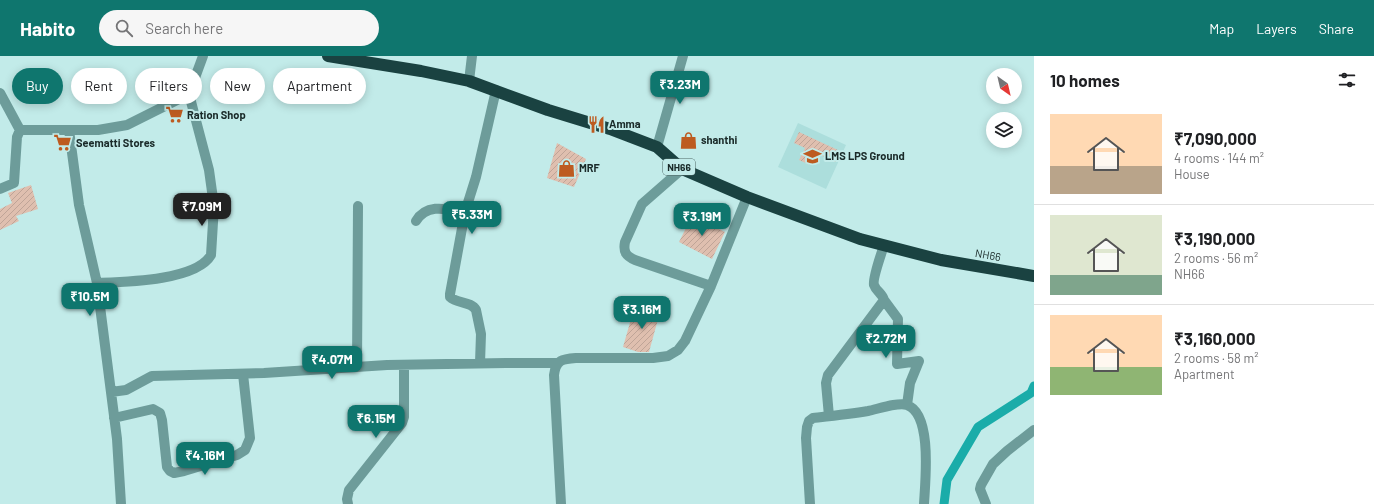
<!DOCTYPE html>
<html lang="en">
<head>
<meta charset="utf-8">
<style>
  body { margin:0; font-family:Barlow,sans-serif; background:#f6f6f6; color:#202124; height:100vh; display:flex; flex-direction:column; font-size:15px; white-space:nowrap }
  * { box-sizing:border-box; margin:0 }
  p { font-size:13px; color:#757577 }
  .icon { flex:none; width:22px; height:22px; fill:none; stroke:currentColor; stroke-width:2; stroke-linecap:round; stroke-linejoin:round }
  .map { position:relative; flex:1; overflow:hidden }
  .sheet { display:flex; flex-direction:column; background:#fff; width:340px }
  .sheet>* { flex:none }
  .guide { position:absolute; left:12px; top:12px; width:380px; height:36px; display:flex; gap:8px }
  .needle { width:26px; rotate:146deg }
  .buttons { position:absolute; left:986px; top:12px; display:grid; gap:8px }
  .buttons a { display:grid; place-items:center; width:36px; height:36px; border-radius:50%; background:#fff; box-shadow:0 2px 10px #0003; font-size:20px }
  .price { position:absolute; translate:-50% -34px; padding:0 9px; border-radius:8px; background:#0f766e; color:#fff; font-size:13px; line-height:26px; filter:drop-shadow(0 1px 2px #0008) }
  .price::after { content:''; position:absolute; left:50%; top:24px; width:12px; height:9px; margin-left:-6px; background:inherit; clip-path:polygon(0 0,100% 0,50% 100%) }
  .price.current { background:#222; color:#fff }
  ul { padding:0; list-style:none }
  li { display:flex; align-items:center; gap:12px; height:100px; padding:0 16px }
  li+li { border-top:1px solid #e0e0e0 }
  li span { display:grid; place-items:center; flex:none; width:112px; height:80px; border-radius:0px; color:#555 }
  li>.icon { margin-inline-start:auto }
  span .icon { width:48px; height:48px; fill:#fffc; stroke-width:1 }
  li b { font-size:17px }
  h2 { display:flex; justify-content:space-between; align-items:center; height:48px; padding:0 16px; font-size:17px }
  .chip { padding:0 14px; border-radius:18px; background:#fff; box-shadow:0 2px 10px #0003; font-size:14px; line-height:36px }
  .chip.current { background:#0f766e; color:#fff }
  header { display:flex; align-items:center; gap:24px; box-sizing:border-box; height:56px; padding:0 20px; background:#0f766e; color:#fff }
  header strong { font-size:19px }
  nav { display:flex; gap:22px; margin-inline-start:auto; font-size:14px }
  .search { width:280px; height:36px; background:#f6f6f6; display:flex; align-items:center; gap:10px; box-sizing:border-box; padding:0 14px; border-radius:22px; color:#757577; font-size:15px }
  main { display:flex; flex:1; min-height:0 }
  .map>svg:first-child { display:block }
  .built { fill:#acdedc }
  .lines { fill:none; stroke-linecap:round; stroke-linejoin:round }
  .canal { stroke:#1aaca9; stroke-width:9 }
  .building { fill:url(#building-hatch) }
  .minor { stroke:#6d9c9a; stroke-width:10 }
  .highway { stroke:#1a4241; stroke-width:12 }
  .labels { text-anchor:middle; stroke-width:4; stroke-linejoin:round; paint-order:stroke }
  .shield { fill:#c2ebe9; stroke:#4c6463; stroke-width:1 }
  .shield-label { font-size:10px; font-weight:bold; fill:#1a2a29 }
  .poi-label { font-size:11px; font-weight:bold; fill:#1a2a29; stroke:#c2ebe9; text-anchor:start }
  .street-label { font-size:11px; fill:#1a2a29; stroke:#c2ebe9 }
</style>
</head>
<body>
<header>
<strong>Habito</strong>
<div class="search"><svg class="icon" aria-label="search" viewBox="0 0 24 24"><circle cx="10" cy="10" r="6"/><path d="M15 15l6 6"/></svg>Search here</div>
<nav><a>Map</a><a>Layers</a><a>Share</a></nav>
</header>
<main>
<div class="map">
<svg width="1034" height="448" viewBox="0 0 1034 448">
  <defs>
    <pattern id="building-hatch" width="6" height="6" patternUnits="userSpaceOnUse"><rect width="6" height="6" fill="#dfbfaf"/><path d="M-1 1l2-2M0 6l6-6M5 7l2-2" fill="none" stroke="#bfa497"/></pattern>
  </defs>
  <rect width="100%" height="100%" fill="#c2ebe9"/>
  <path class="built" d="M798,67L846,89L826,133L778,111Z"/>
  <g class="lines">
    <path class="canal" d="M944,448L947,424L978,371L1031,337L1034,330"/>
  </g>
  <path class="building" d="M799,76L840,95L835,106L816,97L810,109L799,104L805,92L794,87Z
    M557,87L586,103L574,131L547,122Z
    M31,129L38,153L16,160L19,165L0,174V153L12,147L8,137Z
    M692,160L725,176L712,203L679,186Z
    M635,249L660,256L649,296H638L623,291Z"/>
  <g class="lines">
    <path class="minor" d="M469,25L472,0
      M0,37L20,74
      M69,74L79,149L97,227L117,383L121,448
      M657,91L683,0
      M682,113L642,148L625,186C623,196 626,200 635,204L711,230
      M0,133L14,127L17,81L20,74H98L127,69L189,38L203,0
      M416,165C427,147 447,153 465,156
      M97,227C124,226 196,225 211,199L214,150L209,114L189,38
      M884,244L898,263L897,308L919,305L910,327L907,349
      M480,307L481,278L476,254C471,245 457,248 450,241V238L465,156L476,121L496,34
      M357,311L358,150
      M111,336L126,334L152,320L264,317L387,309L506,307H557
      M829,360L826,327L828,319L884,244C882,237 876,235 874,229C872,223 882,196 884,189
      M114,362L153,353L160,357L162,364L167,411L170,415L174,417L184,415L237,399L245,394L250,382L243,318
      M348,448L347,443L349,434L402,367L404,361V309
      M561,448L554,319C556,303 563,303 577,302H653L668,300L678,294L685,285L711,230L747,141
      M810,448L806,382L807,371L809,365L813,362C831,360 850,358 868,355C878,353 898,346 907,349C933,358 925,427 924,448
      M986,448L980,433L981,429L993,408L1007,395L1034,374"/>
    <path class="highway" d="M328,0L421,15L469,25L548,54L610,73L657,91L682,113L747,141L860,183L941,204L1034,220"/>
  </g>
  <defs>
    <symbol id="supermarket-bare" viewBox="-9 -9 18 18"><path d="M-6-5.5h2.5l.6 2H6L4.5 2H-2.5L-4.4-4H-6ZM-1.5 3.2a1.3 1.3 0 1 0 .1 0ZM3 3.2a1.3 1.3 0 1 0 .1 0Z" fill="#bd5b20" stroke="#c2ebe9" stroke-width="2.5" paint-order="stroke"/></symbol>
    <symbol id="restaurant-bare" viewBox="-9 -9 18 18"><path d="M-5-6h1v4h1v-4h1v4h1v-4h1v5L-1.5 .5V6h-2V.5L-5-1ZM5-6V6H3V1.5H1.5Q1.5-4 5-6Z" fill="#bd5b20" stroke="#c2ebe9" stroke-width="2.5" paint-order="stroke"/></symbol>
    <symbol id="shop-bare" viewBox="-9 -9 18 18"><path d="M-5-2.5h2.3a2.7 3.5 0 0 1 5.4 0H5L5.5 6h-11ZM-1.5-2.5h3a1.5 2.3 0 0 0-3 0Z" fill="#bd5b20" stroke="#c2ebe9" stroke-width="2.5" paint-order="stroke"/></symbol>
    <symbol id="school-bare" viewBox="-9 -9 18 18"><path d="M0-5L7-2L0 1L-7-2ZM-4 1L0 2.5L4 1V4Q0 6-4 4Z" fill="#bd5b20" stroke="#c2ebe9" stroke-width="2.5" paint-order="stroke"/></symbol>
  </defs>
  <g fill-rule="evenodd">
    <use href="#supermarket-bare" x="162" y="46" width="25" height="25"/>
    <use href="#restaurant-bare" x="584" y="56" width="25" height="25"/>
    <use href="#shop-bare" x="676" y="72" width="25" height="25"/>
    <use href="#supermarket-bare" x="50" y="74" width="25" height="25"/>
    <use href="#school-bare" x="800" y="88" width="25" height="25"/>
    <use href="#shop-bare" x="554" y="100" width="25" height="25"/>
  </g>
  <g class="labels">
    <rect class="shield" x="663" y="103" width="32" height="16" rx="3"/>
    <g class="shield-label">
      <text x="679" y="115">NH66</text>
    </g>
    <g class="poi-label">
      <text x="187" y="63">Ration Shop</text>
      <text x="609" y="72">Amma</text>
      <text x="701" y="88">shanthi</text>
      <text x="76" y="91">Seematti Stores</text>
      <text x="825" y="104">LMS LPS Ground</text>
      <text x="579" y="116">MRF</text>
    </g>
    <g class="street-label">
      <text transform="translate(988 199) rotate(10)" y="4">NH66</text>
    </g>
  </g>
</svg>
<div class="buttons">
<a><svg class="needle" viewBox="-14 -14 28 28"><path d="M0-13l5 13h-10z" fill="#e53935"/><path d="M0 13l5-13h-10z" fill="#757577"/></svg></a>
<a><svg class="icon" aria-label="layers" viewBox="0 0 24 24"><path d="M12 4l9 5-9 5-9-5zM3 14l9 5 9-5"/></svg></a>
</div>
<b class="price" style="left:680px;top:49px">₹3.23M</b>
<b class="price current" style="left:202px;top:171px">₹7.09M</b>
<b class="price" style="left:472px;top:179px">₹5.33M</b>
<b class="price" style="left:702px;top:181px">₹3.19M</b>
<b class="price" style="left:90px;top:261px">₹10.5M</b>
<b class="price" style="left:642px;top:274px">₹3.16M</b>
<b class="price" style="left:886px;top:303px">₹2.72M</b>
<b class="price" style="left:332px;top:324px">₹4.07M</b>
<b class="price" style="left:376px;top:383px">₹6.15M</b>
<b class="price" style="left:205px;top:420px">₹4.16M</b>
<div class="guide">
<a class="chip current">Buy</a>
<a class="chip">Rent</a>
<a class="chip">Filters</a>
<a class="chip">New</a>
<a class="chip">Apartment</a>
</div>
</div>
<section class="sheet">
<h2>10 homes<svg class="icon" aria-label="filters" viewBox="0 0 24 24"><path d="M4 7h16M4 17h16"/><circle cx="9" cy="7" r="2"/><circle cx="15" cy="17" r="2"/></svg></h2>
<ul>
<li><span style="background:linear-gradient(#ffd9b3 65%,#b9a48a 0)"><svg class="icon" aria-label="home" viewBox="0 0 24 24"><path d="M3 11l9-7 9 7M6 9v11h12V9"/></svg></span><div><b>₹7,090,000</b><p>4 rooms · 144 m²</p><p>House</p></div></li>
<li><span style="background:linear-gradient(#dfe7d0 75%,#7fa58c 0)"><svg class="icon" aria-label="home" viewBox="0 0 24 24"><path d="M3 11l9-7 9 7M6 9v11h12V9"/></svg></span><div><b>₹3,190,000</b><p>2 rooms · 56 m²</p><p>NH66</p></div></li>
<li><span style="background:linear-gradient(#ffd9b3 65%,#8fb573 0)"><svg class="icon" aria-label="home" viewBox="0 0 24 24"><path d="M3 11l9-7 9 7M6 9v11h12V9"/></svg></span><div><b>₹3,160,000</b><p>2 rooms · 58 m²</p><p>Apartment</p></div></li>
</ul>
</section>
</main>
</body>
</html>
